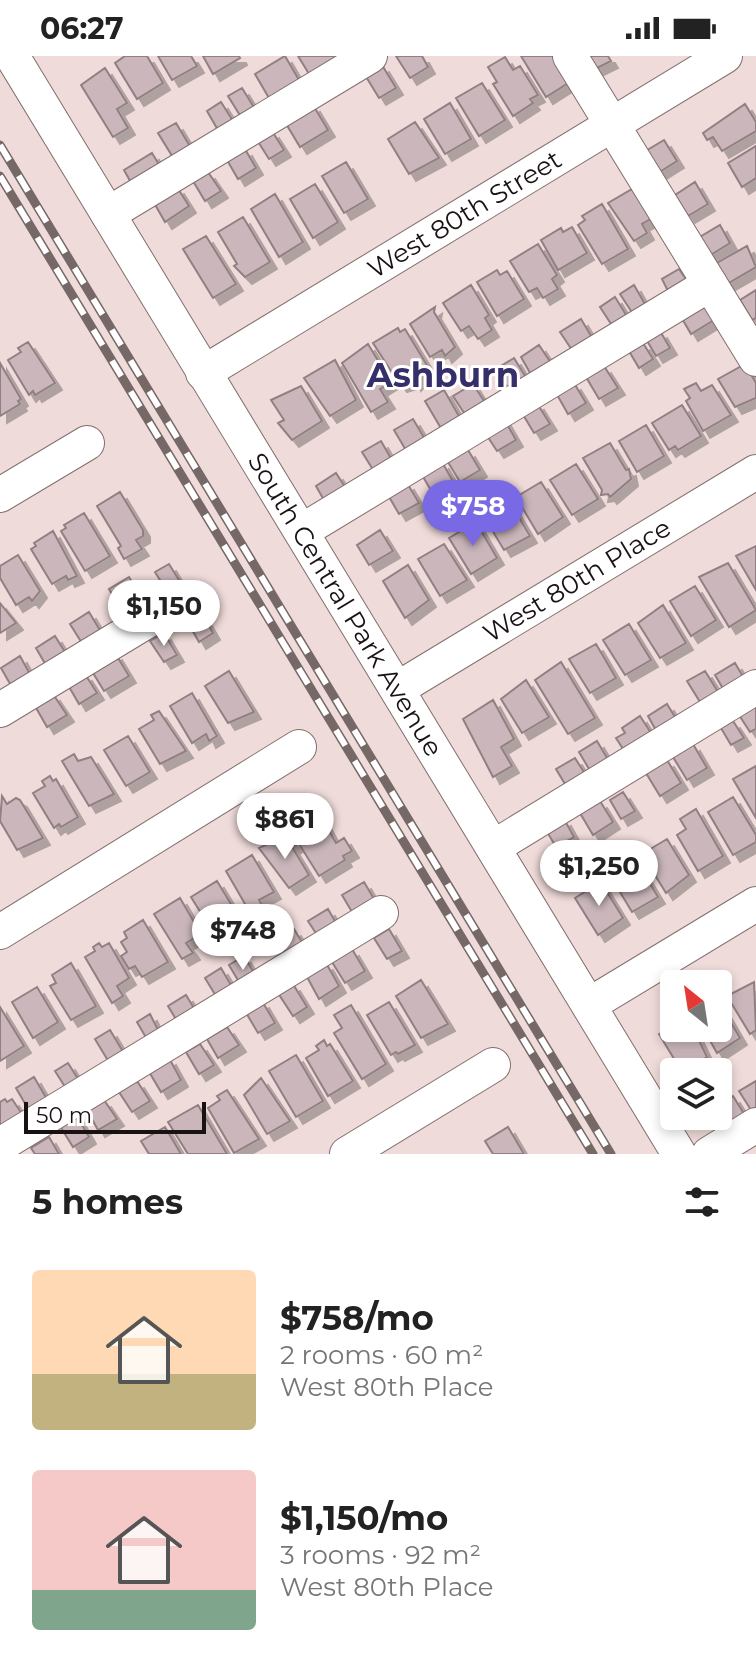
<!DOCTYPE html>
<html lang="en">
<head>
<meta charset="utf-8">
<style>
  body { margin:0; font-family:Montserrat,sans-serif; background:#f6f6f6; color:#222; height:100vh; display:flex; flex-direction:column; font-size:30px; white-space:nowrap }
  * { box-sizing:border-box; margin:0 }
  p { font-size:26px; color:#767676 }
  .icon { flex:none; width:44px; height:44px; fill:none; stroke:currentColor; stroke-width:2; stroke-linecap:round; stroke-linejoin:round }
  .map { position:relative; height:1098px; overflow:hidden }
  .panel { display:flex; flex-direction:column; background:#fff; flex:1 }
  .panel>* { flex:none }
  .needle { width:52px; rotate:330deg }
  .buttons { position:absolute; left:660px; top:914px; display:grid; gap:16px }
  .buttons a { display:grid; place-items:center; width:72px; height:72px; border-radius:8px; background:#fff; box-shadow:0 4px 12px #0003; font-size:40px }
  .scale { position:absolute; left:24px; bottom:20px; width:182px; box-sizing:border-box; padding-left:8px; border:4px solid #191212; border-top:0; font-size:22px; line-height:28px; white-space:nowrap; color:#191212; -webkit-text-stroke:6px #fff; paint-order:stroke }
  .price { position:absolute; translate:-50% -68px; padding:0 18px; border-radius:28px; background:#fff; color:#222; font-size:26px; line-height:52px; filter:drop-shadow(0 2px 4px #0008) }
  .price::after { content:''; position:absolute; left:50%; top:48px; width:24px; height:18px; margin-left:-12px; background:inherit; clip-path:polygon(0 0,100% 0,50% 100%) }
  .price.current { background:#7969e4; color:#fff }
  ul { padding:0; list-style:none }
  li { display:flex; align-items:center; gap:24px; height:200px; padding:0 32px }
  li span { display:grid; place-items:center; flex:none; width:224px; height:160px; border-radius:8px; color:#555 }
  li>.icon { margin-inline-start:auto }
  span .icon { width:96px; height:96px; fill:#fffc; stroke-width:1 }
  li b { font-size:34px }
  h2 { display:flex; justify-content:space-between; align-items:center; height:96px; padding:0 32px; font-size:34px }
  .status { display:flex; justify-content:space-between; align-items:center; height:56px; padding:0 40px; background:#fff; direction:ltr }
  .status svg { height:22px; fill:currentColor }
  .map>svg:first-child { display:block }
  .building { fill:#cbb7bb; stroke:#917f83; stroke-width:2; filter:url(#shadow) }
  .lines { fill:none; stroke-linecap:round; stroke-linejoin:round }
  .minor-casing { stroke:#816f6d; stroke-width:36 }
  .minor { stroke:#fff; stroke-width:34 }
  .rail-casing { stroke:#756867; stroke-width:9 }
  .rail { stroke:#fff; stroke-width:6; stroke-dasharray:18; stroke-linecap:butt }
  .labels { text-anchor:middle; stroke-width:6; stroke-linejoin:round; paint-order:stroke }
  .street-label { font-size:26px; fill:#191212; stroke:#fff }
  .district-label { font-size:34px; font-weight:bold; fill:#352e69; stroke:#fff }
</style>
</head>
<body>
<div class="status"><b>06:27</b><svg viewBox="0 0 49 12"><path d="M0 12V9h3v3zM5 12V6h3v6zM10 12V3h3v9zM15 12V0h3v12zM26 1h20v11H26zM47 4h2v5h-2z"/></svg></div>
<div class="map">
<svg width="756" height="1098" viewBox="0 0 756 1098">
  <defs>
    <filter id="shadow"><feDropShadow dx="7" dy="7" stdDeviation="0" flood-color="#0004"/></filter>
  </defs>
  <rect width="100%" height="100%" fill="#efdbd9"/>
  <path class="building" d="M147,0L163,27L137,43L115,7L125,0Z
    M158,0H191L197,10L172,24Z
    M203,0H239L240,2L213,18Z
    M285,0L299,24L269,42L255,18Z
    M298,0H335L336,2L309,18Z
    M396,0H422L428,11L410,22Z
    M521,0H559L573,24L546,41Z
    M588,0H608L611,5L595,13Z
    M505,1L513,14L520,10L538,39L530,43L533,47L513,60L493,28L497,26L488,11Z
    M382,9L396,32L379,42L365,19Z
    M105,12L127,47L117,53L128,72L113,81L81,29Z
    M482,27L505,64L479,80L456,42Z
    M242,32L255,53L241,61L228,40Z
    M221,46L233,65L218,74L207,55Z
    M450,47L471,83L445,98L424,63Z
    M745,48L756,66V75L722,95L713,81L707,84L703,77Z
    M313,49L328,74L300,91L285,66Z
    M415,66L439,102L409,118L388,83Z
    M176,67L191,92L174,103L158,77Z
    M272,75L284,94L269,103L257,84Z
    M664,84L677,105L658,117L644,96Z
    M756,90V122L742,131L728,107Z
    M245,93L256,112L238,123L227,104Z
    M152,97L161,112L133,130L124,114Z
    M346,106L368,143L344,157L322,120Z
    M208,116L221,135L205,145L193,125Z
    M695,126L708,148L688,160L675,139Z
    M315,128L338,166L313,182L290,143Z
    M177,131L189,150L165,166L153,145Z
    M632,133L656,160L642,168L647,177L634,185L608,147Z
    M275,138L303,186L279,201L251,153Z
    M602,148L628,193L602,208L578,169L585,164L582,160Z
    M243,161L270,206L245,221L234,210L237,208L218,176Z
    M720,169L730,187L709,200L698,182Z
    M572,171L587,197L558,214L541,184L561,172L563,176Z
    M206,180L236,228L213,242L183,193Z
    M538,188L557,219L552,223L558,233L543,242L537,232L529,236L510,205Z
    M747,190L756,211L727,228L715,208Z
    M679,213L688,226L669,237L662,223Z
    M497,214L500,219L507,215L524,243L497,260L477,226Z
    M471,229L489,259L485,262L492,274L478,283L469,270L461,275L443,247Z
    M634,229L646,250L633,258L620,238Z
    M756,234V262L752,264L740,244Z
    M615,241L628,262L613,271L600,251Z
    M703,245L714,264L691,278L680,259Z
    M435,251L434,256L455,291L445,300L442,294L430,301L410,268Z
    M581,263L594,285L574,297L560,276Z
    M398,272L400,276L405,273L428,311L414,328L413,325L400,329L373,287Z
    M660,275L670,292L656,300L646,283Z
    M28,286L55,327L35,339L33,335L29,339L8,304L21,296L18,292Z
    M643,287L653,303L639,312L629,295Z
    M368,288L391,326L380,333L388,346L371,356L342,307Z
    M539,289L553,310L533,322L521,301Z
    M514,302L527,323L509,334L496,313Z
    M335,304L356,344L330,360L304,322Z
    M0,307L21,343L18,345L20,348L0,360Z
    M745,308L756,327V342L735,351L718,323Z
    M604,310L618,332L599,343L586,321Z
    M574,327L586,347L568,358L556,337Z
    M696,327L701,335L712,329L731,359L703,375L686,345L690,342L684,333Z
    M473,328L486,348L466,360L453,340Z
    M301,330L322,365L292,384L278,367L284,364L271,344Z
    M444,334L460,362L442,374L425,345Z
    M537,347L550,368L534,377L522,357Z
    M682,349L701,380L678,394L675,390L669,394L652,367Z
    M413,363L426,385L407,396L394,374Z
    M504,363L516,384L497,395L484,375Z
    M646,369L664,400L637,416L619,385Z
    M381,385L393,406L375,417L362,396Z
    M610,387L626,414L629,413L631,423L610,441L608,438L601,439L602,434L583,402Z
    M468,394L480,414L460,426L448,406Z
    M442,406L459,436L439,448L422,419Z
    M576,408L598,443L572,459L550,424Z
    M336,417L347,434L325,446L316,430Z
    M541,426L563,461L538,478L516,441Z
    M407,427L419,447L399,458L388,439Z
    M120,436L143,474V480L136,484L142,493L124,503L118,492L121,490L97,450Z
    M508,443L530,480L504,494L483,459Z
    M84,457L110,500L85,515L61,475L66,472L64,469Z
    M476,466L497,502L471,518L449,482Z
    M380,474L393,495L369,509L357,489Z
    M53,475L77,520L68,524L66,520L52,528L31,493L36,490L34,487Z
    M444,488L467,524L440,540L418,503Z
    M756,490V534L736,500Z
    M18,499L40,535L32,545L29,541L16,549L0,522V510Z
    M728,507L756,554L729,571L699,521Z
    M169,508L182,529L168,537L155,516Z
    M408,509L429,544L405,562L383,525Z
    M129,521L147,551L127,563L109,533Z
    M695,530L716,564L691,580L670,545Z
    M0,547L16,567L0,577Z
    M663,549L686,587L660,602L638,567Z
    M200,554L213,577L199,586L186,563Z
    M89,556L104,581L85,592L70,568Z
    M629,568L651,604L625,619L603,584Z
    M164,577L177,599L164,606L150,585Z
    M55,580L70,604L50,616L36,592Z
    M596,588L616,622L590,637L569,603Z
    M115,597L129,620L104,635L90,612Z
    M20,600L32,622L13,633L1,612Z
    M561,606L595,662L568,678L535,624Z
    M735,607L745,624L725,636L715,619Z
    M229,615L254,656L228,667L205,630Z
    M705,615L718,636L700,646L687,625Z
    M85,618L97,637L79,648L68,629Z
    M526,624L549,661L522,677L501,643Z
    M192,637L217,680L209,685L206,678L192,687L170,650Z
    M53,638L67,659L47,671L35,650Z
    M493,644L514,683L501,691L512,710L493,721L463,663Z
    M667,648L678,666L658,678L648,660Z
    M756,648V673L750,676L739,659Z
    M159,655L186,695L160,708L139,673L154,664L151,659Z
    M640,660L653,680L625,696L616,682L625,677L622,672Z
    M733,665L744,682L731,689L721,672Z
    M128,680L150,716L126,730L104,694Z
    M597,685L610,707L592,718L579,696Z
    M693,688L707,712L687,724L673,701Z
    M74,698L78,705L91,701L114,738L89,750L62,705Z
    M575,702L587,721L568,733L556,713Z
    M667,704L681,727L660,740L646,717Z
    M756,710V762L733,723Z
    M50,720L53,725L56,723L78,761L61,771L59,768L54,772L33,737L45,730L42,725Z
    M623,736L635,755L621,763L610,744Z
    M2,740L7,748L16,742L20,744L43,782L17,794L0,765Z
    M733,741L756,779V786L733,799L708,756Z
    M600,745L613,766L593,779L580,757Z
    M696,753L723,800L698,815L677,779L686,773L680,763Z
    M315,761L318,765L322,762L336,787L344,782L352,795L343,800L345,804L319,820L291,775Z
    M564,763L574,781L556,791L546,774Z
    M286,779L296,789L292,791L309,819L289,832L259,792Z
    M667,783L689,819L666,837L642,798Z
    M252,799L274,836L259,844L264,852L252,860L226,815Z
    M637,806L658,841L632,856L611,821Z
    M217,825L240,863L214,878L191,841Z
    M364,826L377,848L355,861L342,839Z
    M601,826L623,862L598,879L575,842Z
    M180,842L201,878L186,887L193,897L182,903L154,858Z
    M328,853L340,874L321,885L308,865Z
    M143,864L168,906L142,921L135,910L129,913L121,900L127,896L121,886L127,882L124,876Z
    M294,873L306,893L289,903L277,883Z
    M389,873L402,895L387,903L374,882Z
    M99,887L102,891L109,887L129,922L117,930L123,940L112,947L85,901L95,895L93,891Z
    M352,893L365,915L345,927L332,906Z
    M244,900L257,922L242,931L229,909Z
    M71,907L96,950L71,964L50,930L56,927L52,919Z
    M326,907L339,930L319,943L306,919Z
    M221,912L235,936L219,945L205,922Z
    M421,924L448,968L421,982L396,940Z
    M754,926L756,974L750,978L727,940Z
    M293,928L307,951L293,960L278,937Z
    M37,931L58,966L33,982L12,946Z
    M186,939L195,954L177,965L168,950Z
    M262,945L275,967L258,977L245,955Z
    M389,946L415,989L398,998L396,996L391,999L367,959Z
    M719,946L740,982L717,997L703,972H718Z
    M351,949L386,1008L362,1023L334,977L342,972L334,959Z
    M0,951L24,990L0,1005Z
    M150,958L160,978L148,985L137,966Z
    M227,971L239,989L218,1002L207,983Z
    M671,971L693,972L707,1001L682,1016L659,978Z
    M110,974L125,999L110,1008L95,983Z
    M324,984L327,990L330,988L353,1025L328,1040L306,1002L319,994L316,990Z
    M200,988L214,1009L199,1018L186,996Z
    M296,999L323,1045L296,1061L269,1015Z
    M169,1002L181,1024L161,1036L148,1014Z
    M68,1007L80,1026L67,1034L55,1015Z
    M34,1021L48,1045L30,1056L16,1032Z
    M261,1022L290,1065L267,1078L244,1039Z
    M137,1025L150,1045L132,1056L119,1036Z
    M756,1025V1051L751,1054L739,1035Z
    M227,1034L259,1083L234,1097L208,1052L220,1044L217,1040Z
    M733,1040L746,1061L726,1073L718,1060V1049Z
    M5,1043L7,1046L12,1043L22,1058L0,1076V1046Z
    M104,1044L117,1063L98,1074L87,1054Z
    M198,1049L227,1098H188L168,1066Z
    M77,1060L89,1081L73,1091L60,1070Z
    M165,1071L181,1098H149L141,1085Z
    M508,1071L524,1098H493L485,1085Z
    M49,1081L59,1098H35L31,1092Z"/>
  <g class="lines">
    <defs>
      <g id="minor">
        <path id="s1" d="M12,0L679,1098"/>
        <path d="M570,0L756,303"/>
        <path d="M108,158L370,0"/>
        <path id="s2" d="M203,317L725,0"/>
        <path d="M0,439L87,387"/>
        <path d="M302,475L710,228"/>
        <path id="s3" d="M399,632L756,416"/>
        <path d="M0,654L185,542"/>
        <path d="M494,791L756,631"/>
        <path d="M0,876L299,691"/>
        <path d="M589,949L756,848"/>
        <path d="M0,1089L381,857"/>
        <path d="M347,1098L493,1009"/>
        <path d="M709,1098L756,1069"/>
      </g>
    </defs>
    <use href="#minor" class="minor-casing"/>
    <use href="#minor" class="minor"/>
    <defs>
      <path id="rail" d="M0,89L611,1098
        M0,120L593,1098"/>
    </defs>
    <use href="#rail" class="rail-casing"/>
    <use href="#rail" class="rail"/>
  </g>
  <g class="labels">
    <g class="street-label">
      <text dy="9" stroke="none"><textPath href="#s2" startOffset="306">West 80th Street</textPath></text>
      <text dy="9" stroke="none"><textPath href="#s3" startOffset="208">West 80th Place</textPath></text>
      <text dy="9" stroke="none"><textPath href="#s1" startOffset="642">South Central Park Avenue</textPath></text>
    </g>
    <g class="district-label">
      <text x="443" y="331">Ashburn</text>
    </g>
  </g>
</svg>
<div class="buttons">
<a><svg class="needle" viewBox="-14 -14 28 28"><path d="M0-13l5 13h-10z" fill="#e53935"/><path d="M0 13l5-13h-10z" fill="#767676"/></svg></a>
<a><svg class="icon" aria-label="layers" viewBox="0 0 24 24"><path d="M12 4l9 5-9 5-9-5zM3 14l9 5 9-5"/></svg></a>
</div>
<div class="scale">50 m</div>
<b class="price current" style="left:473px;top:492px">$758</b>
<b class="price" style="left:164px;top:592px">$1,150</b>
<b class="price" style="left:285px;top:805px">$861</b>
<b class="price" style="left:599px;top:852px">$1,250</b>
<b class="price" style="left:243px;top:916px">$748</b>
</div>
<section class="panel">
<h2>5 homes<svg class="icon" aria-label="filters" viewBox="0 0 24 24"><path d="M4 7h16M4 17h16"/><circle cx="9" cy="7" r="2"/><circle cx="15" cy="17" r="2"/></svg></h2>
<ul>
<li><span style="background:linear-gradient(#ffd9b3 65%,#c2b280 0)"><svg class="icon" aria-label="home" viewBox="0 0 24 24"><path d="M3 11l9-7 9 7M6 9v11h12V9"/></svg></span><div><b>$758/mo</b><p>2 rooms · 60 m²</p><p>West 80th Place</p></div></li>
<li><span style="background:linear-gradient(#f6c9c9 75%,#7fa58c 0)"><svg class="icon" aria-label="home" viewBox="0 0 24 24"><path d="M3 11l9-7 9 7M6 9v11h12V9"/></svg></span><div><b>$1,150/mo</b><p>3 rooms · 92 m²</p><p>West 80th Place</p></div></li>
</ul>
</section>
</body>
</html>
